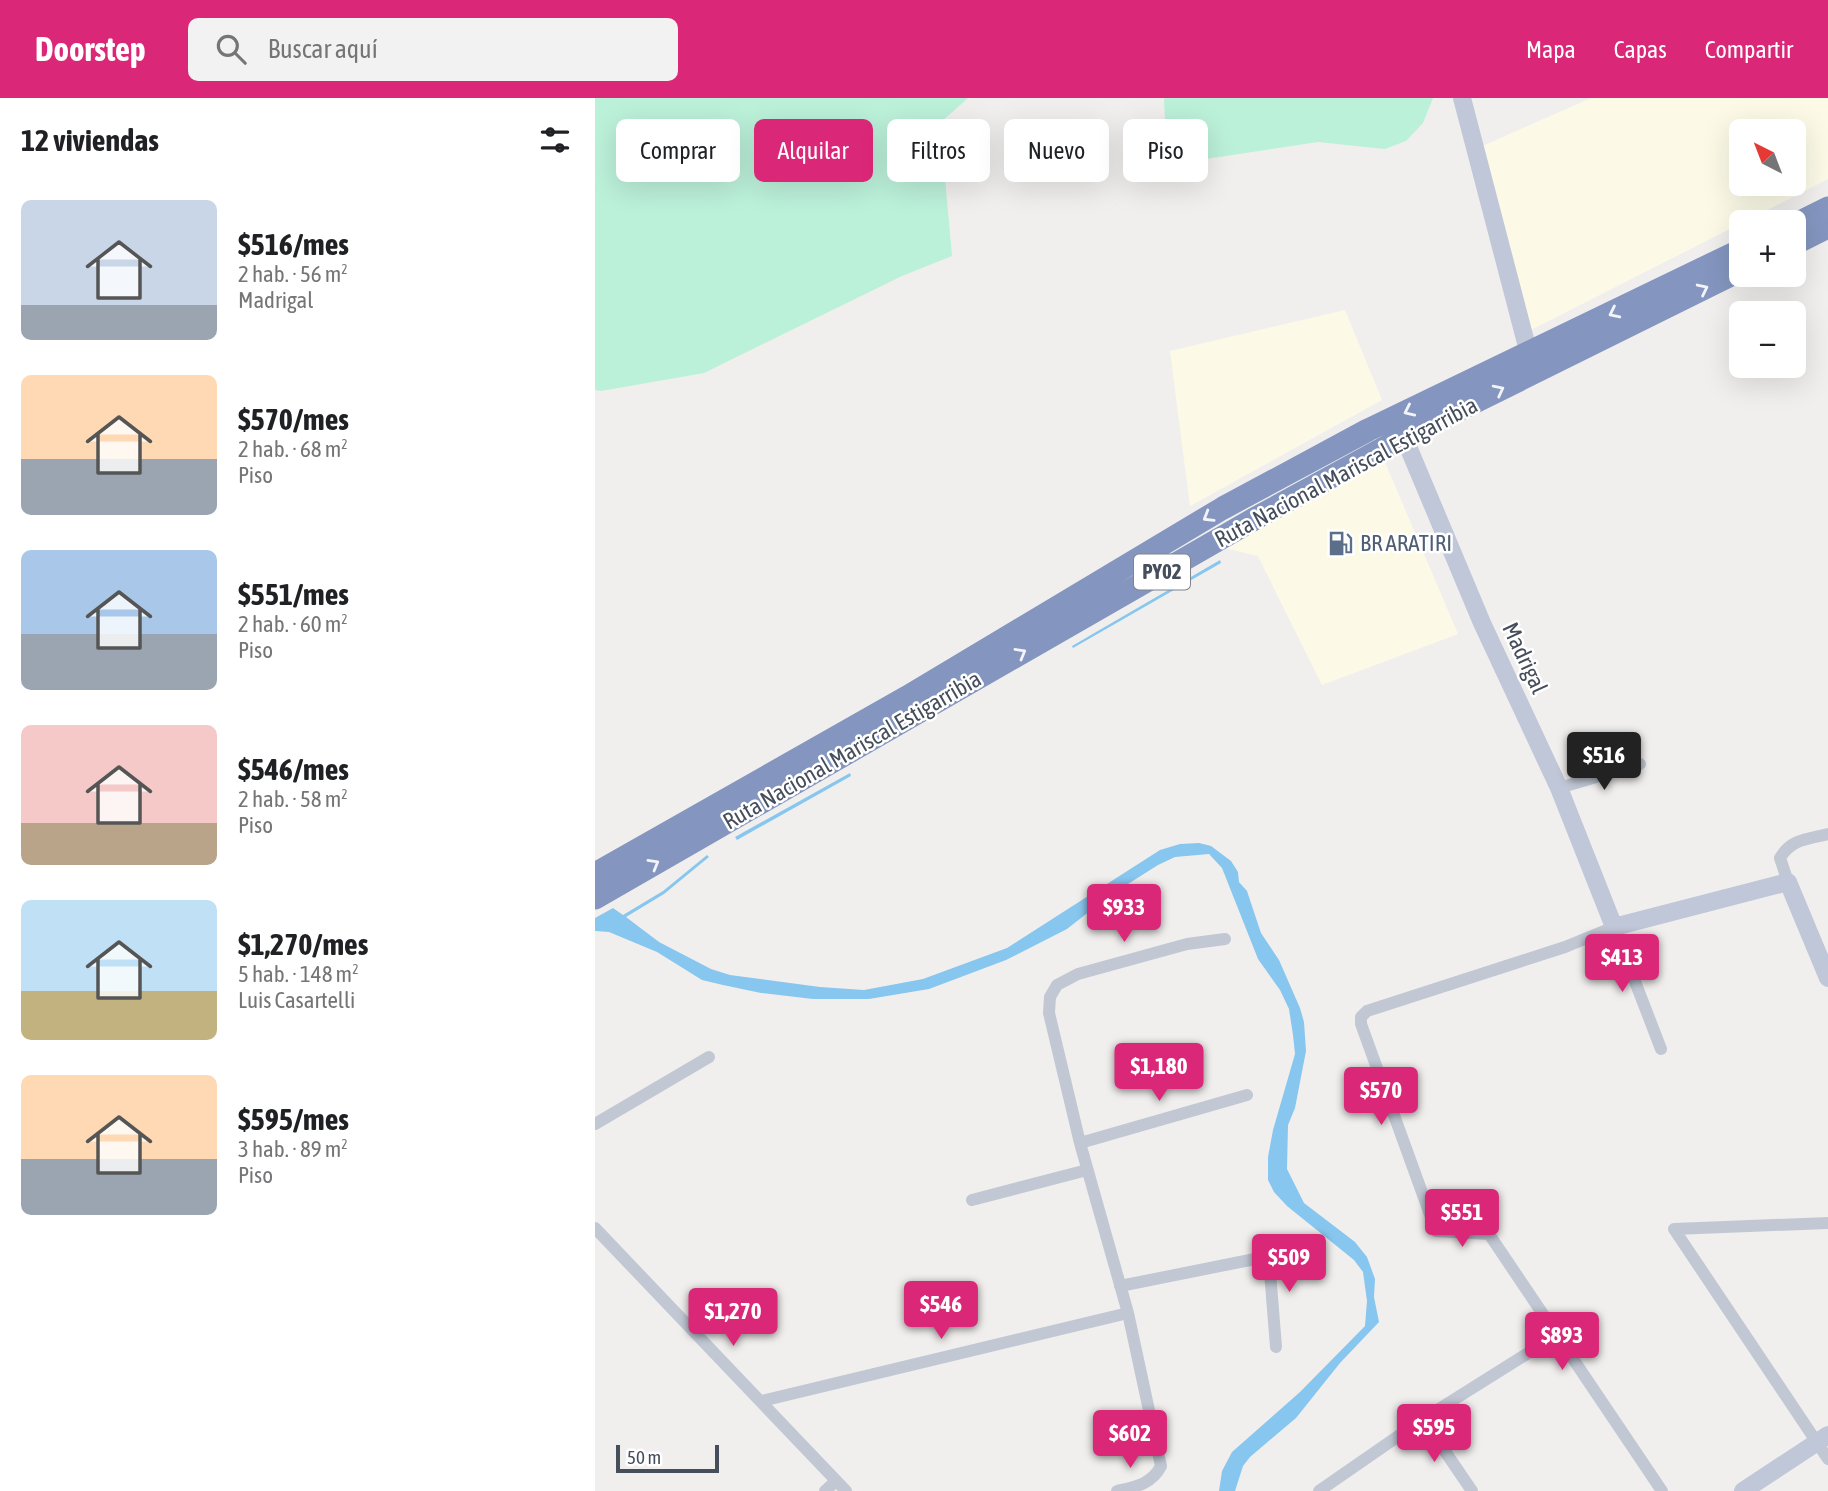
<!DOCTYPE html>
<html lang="es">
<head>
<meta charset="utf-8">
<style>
  body { margin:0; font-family:"Asap Condensed",sans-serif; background:#f2f2f2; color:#202124; height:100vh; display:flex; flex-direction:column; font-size:26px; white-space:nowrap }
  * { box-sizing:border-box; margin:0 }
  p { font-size:23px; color:#757577 }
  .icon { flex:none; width:38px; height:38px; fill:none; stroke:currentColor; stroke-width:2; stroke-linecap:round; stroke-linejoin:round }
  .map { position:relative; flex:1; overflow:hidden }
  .side { display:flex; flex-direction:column; background:#fff; width:595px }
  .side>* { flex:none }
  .hud { position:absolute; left:21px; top:21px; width:665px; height:63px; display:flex; gap:14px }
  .needle { width:46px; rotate:318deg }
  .controls { position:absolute; left:1134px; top:21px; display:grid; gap:14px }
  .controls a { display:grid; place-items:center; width:77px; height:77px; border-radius:10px; background:#fff; box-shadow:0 7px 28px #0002; font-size:35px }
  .scale { position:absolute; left:21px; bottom:18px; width:103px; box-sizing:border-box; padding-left:7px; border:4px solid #464e5c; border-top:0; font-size:19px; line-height:24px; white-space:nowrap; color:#464e5c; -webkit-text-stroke:5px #fff; paint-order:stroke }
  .price { position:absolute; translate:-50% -60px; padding:0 16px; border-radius:7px; background:#db2777; color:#fff; font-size:23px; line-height:46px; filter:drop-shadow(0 2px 4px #0008) }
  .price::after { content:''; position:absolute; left:50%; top:42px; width:21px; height:16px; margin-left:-10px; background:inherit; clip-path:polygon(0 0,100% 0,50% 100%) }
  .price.current { background:#222; color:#fff }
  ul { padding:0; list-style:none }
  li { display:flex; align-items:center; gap:21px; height:175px; padding:0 21px }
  li span { display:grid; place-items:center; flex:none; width:196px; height:140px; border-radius:10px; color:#555 }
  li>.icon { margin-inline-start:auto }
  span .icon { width:84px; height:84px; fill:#fffc; stroke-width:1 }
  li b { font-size:30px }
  h2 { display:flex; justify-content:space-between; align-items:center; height:84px; padding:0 21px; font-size:30px }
  .chip { padding:0 24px; border-radius:10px; background:#fff; box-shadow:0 7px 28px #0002; font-size:24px; line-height:63px }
  .chip.current { background:#db2777; color:#fff }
  header { display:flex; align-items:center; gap:42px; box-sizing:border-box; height:98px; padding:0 35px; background:#db2777; color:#fff }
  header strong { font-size:33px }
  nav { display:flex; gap:38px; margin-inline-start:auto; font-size:24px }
  .search { width:490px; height:63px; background:#f2f2f2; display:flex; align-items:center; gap:18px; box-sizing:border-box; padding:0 24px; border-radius:10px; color:#757577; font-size:26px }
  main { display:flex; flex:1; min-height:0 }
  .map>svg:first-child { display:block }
  .commercial { fill:#fcfae7; fill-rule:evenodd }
  .green { fill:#bbf0d9 }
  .water { fill:#87c6ee }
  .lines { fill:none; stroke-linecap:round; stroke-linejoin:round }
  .street { stroke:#c1c8d4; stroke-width:12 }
  .secondary { stroke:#c0c7d8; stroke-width:18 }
  .highway { stroke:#8496bf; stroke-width:23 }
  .oneway { stroke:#f3f4f9 }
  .labels { text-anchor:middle; stroke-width:5; stroke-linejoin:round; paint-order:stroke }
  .shield { fill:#fff; stroke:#7e838d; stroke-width:2 }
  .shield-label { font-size:21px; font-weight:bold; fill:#464e5c }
  .street-label { font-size:23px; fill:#464e5c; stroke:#fff }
  .service-label { font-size:23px; fill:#4e5e75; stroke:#fff; text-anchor:start }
</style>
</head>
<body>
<header>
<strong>Doorstep</strong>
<div class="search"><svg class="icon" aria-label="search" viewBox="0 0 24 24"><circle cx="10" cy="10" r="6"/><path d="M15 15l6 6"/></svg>Buscar aquí</div>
<nav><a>Mapa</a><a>Capas</a><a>Compartir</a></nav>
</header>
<main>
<section class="side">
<h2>12 viviendas<svg class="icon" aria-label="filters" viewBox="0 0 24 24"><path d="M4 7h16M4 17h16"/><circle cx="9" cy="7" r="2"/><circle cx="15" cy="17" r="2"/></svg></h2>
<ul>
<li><span style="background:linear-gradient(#c9d6e8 75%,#9aa5b1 0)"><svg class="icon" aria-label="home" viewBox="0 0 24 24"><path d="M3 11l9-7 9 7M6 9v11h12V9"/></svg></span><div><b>$516/mes</b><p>2 hab. · 56 m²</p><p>Madrigal</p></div></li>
<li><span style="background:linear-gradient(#ffd9b3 60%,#9aa5b1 0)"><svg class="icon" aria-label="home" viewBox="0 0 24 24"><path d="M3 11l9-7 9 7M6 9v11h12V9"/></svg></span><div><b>$570/mes</b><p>2 hab. · 68 m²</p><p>Piso</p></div></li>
<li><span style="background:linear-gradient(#a9c7e8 60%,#9aa5b1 0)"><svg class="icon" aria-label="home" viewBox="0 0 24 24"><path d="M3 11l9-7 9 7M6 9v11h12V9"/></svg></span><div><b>$551/mes</b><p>2 hab. · 60 m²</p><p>Piso</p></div></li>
<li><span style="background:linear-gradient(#f6c9c9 70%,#b9a48a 0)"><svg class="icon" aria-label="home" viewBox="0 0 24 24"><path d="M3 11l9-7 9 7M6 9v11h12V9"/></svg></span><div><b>$546/mes</b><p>2 hab. · 58 m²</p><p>Piso</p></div></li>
<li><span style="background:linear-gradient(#bfe0f5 65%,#c2b280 0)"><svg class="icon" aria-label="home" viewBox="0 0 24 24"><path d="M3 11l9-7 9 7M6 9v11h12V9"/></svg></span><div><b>$1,270/mes</b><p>5 hab. · 148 m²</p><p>Luis Casartelli</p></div></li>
<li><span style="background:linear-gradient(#ffd9b3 60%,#9aa5b1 0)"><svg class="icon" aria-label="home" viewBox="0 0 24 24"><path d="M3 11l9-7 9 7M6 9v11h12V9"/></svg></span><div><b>$595/mes</b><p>3 hab. · 89 m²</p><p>Piso</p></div></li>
</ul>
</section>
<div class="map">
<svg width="1233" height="1393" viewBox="0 0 1233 1393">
  <rect width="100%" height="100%" fill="#f1efee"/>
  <path class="commercial" d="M996,0H1233V81L932,234L881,51ZM1146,33H1199V86H1146Z
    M750,212L787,302L595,408L575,253Z
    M789,362L863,536L727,587L663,458L625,449Z"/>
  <path class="green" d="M0,0H373L345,25L357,158L307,178L109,275L6,293L0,292Z
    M569,0H838L828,25L811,43L790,51L723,44L572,67Z"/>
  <path class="water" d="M625,462L626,465L478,550L477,548Z
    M255,675L256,678L142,742L140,739Z
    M604,745L616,748L636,763L643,774L644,784L652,793L666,835L684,862L705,910L709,924L711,953L700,1010L693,1027L692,1071L709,1105L760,1144L772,1159L780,1181L779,1199L784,1224L745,1265L701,1320L655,1359L648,1368L640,1393H624L627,1373L637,1354L705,1294L770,1228L772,1203L768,1174L759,1162L692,1108L679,1094L673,1082V1059L678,1032L700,956L698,937L694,911L685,892L663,861L627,770L614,756L580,759L563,767L514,798L472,831L411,862L334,891L274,901H218L166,895L128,887L107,882L62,854L14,834L0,833V820L18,810L28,817L68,793L112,757L114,759L69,796L31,819L64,844L116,871L135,877L225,889L269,892L328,881L412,850L565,752L585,746Z"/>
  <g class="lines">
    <path class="street" d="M964,690L1045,666
      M1193,784L1185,760C1196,741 1213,741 1233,736
      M1066,951L1019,829L970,849L772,913L766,919V926L841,1133L894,1136L1067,1393
      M0,1026L114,959
      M485,1045L652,997
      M377,1102L492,1072
      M0,1130L251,1393
      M1079,1131L1233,1361
      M1079,1131L1233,1125
      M525,1188L660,1161C669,1162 672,1166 675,1174L681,1249
      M167,1303L533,1215
      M828,1321L877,1393
      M230,1393L241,1383
      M522,1393C540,1389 557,1386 566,1368L533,1215L485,1045L454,915L455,899L462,887L483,876L592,846L630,841
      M724,1393L828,1321L962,1237"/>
    <path class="secondary" d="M867,0L936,264
      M809,339L887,525L964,690L1019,829L1193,784L1233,880
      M1148,1393L1233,1337"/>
    <path class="highway" d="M1199,127L1233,110
      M1199,146L1233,129
      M0,776L312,599L628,410L773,332L1146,152
      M0,800L661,420L809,339L1146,172"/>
  </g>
  <defs><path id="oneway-chevron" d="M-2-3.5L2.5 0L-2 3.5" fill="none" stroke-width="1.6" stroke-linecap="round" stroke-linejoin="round" transform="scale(1.75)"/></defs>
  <g class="oneway">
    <use href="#oneway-chevron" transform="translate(1108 191) rotate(-26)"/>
    <use href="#oneway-chevron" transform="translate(1019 215) rotate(154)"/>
    <use href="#oneway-chevron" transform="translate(904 292) rotate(-27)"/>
    <use href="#oneway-chevron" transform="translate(814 313) rotate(155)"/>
    <use href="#oneway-chevron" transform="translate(613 419) rotate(149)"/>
    <use href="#oneway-chevron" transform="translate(426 555) rotate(-30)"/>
    <use href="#oneway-chevron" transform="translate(59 766) rotate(-30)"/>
  </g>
  <defs>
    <symbol id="fuel-bare" viewBox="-9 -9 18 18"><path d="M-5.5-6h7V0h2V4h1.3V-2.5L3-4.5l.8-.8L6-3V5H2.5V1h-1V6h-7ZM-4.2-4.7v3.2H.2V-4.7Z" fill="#5c6f8a" stroke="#fff" stroke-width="2.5" paint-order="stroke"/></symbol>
  </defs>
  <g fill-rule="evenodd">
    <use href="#fuel-bare" x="728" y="428" width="35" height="35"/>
  </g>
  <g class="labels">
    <rect class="shield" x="539" y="456.5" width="56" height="35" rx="5"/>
    <g class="shield-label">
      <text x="567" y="481">PY02</text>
    </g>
    <g class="street-label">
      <text transform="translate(751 374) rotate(-28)" y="8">Ruta Nacional Mariscal Estigarribia</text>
      <text transform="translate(930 560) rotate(65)" y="8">Madrigal</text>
      <text transform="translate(257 652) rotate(-30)" y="8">Ruta Nacional Mariscal Estigarribia</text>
    </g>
    <g class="service-label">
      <text x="765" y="453">BR ARATIRI</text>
    </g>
  </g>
</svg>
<div class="controls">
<a><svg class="needle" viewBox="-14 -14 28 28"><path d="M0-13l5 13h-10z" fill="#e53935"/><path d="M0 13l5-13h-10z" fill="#757577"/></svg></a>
<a>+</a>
<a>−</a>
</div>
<div class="scale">50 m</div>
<b class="price current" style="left:1009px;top:694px">$516</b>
<b class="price" style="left:529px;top:846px">$933</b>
<b class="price" style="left:1027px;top:896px">$413</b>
<b class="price" style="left:564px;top:1005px">$1,180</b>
<b class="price" style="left:786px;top:1029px">$570</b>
<b class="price" style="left:867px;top:1151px">$551</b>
<b class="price" style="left:694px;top:1196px">$509</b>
<b class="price" style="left:346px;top:1243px">$546</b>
<b class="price" style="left:138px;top:1250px">$1,270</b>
<b class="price" style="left:967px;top:1274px">$893</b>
<b class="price" style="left:839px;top:1366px">$595</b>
<b class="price" style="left:535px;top:1372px">$602</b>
<div class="hud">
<a class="chip">Comprar</a>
<a class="chip current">Alquilar</a>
<a class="chip">Filtros</a>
<a class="chip">Nuevo</a>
<a class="chip">Piso</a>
</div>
</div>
</main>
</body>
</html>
